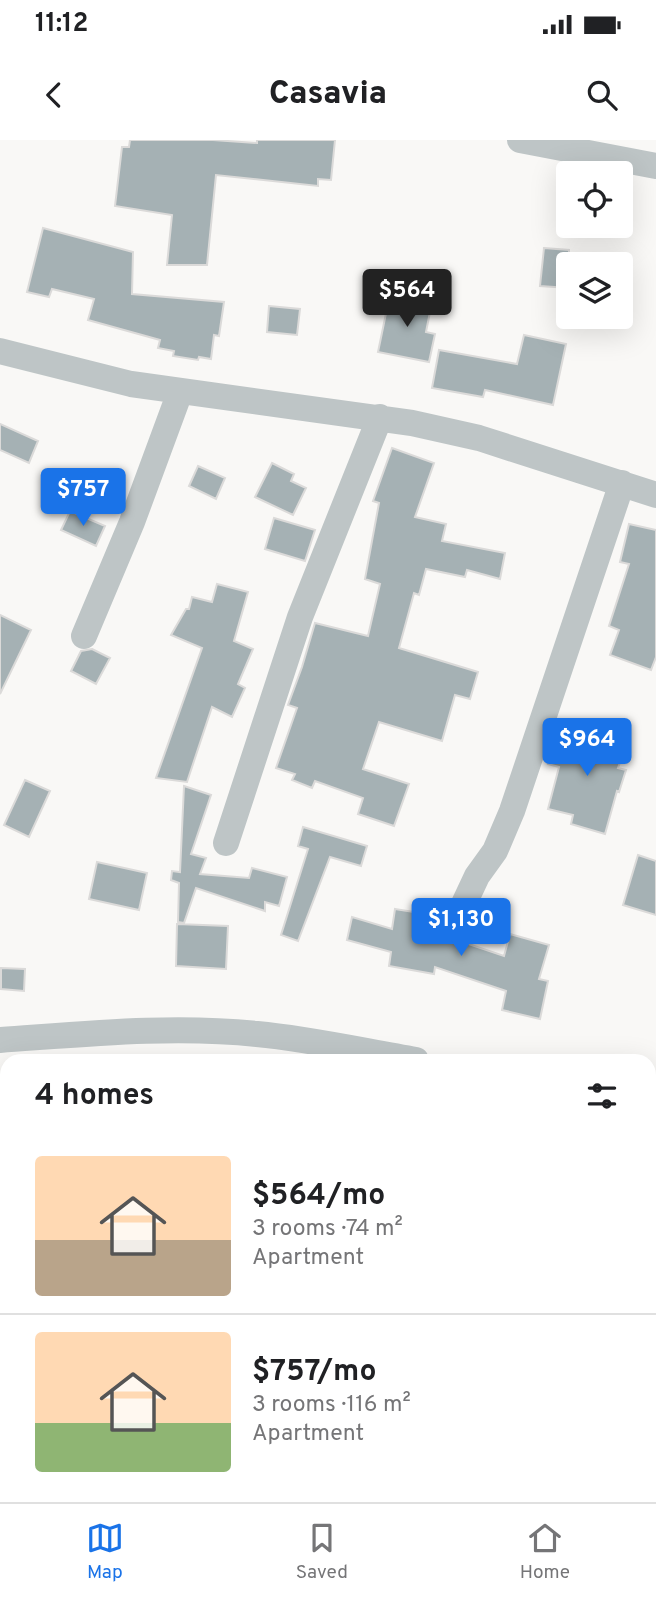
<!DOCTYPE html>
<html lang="en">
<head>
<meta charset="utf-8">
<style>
  body { margin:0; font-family:Overpass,sans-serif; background:#f6f6f6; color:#202124; height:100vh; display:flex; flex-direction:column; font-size:26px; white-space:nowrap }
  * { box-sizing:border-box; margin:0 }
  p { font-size:23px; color:#757577 }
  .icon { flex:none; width:38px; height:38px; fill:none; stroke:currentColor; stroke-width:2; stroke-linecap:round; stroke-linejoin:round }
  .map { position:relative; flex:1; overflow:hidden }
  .details { position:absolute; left:0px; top:914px; width:656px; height:450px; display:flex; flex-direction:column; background:#fff; border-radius:21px 21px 0 0; box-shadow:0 7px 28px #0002 }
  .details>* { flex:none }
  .fabs { position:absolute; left:556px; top:21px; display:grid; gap:14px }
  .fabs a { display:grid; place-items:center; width:77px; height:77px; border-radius:7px; background:#fff; box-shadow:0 7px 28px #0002; font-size:35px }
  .price { position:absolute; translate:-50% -60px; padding:0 16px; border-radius:7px; background:#1a73e8; color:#fff; font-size:23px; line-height:46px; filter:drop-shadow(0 2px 4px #0008) }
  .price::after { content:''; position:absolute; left:50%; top:42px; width:21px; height:16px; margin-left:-10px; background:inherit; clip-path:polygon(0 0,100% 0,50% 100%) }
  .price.active { background:#222; color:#fff }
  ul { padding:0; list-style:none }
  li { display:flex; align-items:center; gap:21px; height:175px; padding:0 35px }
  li+li { border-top:2px solid #e0e0e0 }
  li span { display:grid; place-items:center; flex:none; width:196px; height:140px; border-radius:7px; color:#555 }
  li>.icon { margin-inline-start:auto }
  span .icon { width:84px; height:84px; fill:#fffc; stroke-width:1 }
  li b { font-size:30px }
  h2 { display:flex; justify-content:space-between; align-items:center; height:84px; padding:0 35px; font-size:30px }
  .status { display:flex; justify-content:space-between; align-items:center; height:49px; padding:0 35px; background:#fff; direction:ltr }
  .status svg { height:19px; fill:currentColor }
  header { display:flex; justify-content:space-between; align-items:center; height:91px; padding:0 35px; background:#fff; font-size:32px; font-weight:800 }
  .dock { display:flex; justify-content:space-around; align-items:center; height:98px; border-top:2px solid #e0e0e0; background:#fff; font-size:19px; color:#757577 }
  .dock a { display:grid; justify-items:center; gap:4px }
  .dock .active { color:#1a73e8 }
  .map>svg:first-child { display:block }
  .building { fill:#a5b1b4; stroke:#dbdad9; stroke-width:2 }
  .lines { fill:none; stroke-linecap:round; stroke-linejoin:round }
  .minor { stroke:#bec5c6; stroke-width:26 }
</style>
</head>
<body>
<div class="status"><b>11:12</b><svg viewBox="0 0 49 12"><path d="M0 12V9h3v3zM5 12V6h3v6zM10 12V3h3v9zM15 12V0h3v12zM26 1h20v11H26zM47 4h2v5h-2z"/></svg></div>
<header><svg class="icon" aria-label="back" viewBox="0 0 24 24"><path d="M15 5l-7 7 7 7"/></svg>Casavia<svg class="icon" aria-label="search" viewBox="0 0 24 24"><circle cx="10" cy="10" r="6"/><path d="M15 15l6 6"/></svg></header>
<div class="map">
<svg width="656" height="1362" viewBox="0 0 656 1362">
  <rect width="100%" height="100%" fill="#f9f8f6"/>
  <path class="building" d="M130,0H213L257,3V0H335L331,40L318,39V46L216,35L207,125H167L172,75L115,66L122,7H129Z
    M43,88L133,112L132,154L224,162L219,196L214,195L211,219L199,217L198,220L173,216L174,211L158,208L160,200L88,180L94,159L52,149L49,157L27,152Z
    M544,108L569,110V148L540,146Z
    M390,154L432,162L426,192L435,194L429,222L378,212Z
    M269,166L300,169L297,195L267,192Z
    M524,195L566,204L553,265L485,250L483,257L432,248L439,210L517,224Z
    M0,284L38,301L29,323L0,310Z
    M392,308L434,323L415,377L446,384L442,401L505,413L500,439L467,430L465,437L426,429L419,455L414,453L399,508L478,532L470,559L455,555L442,601L379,582L363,629L409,644L394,686L358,674L363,658L315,641L312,648L292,640L295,634L276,628L297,568L288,565L302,527L315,483L368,496L380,444L365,439L379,363L373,361Z
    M272,323L294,334L291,341L306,348L293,375L255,357Z
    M198,326L225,338L216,359L189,346Z
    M70,371L105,386L96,406L61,390Z
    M274,378L315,390L305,421L265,409Z
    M629,384L656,390V517L651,530L610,515L619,490L609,486L629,424L620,422Z
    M217,444L248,452L234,501L253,509L238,544L245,548L232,577L212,567L187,642L156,638L202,508L171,495L186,469H189L192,457L212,462Z
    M0,475L31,490L0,554Z
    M92,509L110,518L96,544L71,531L81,511Z
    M594,585L624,596L618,612L623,614L618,628L626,630L619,652L617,651L605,694L571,684L573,675L548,669L559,627L548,624L558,593L588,602Z
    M25,640L50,651L29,697L4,685Z
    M184,646L211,655L191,714L206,718L200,734L249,738L252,728L287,737L279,766L265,762V771L196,748L184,783L178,782L179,743L171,740L172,731L180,732Z
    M303,687L367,706L361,726L330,717L298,801L281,795L308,709L298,706Z
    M638,715L656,721V775L623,765Z
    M97,722L147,733L139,770L89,759Z
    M395,769L439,776L436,793L504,816L510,794L549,805L539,839L548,841L540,879L502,870L506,851L435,827L434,834L389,826L391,812L347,800L352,777L392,789Z
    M177,784L228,786L226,829L176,826Z
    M1,828L25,829L24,851L1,849Z"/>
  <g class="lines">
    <path class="minor" d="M520,0L656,26
      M0,211L131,244L412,283L479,298L656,355
      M84,496L132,382L180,252
      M226,703L300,477L380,277
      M462,768L477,736L495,711L512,671L622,343
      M0,900C85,894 172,885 257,894C310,899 363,911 416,920
      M649,968L656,969
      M649,1077L656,1061
      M0,1292L7,1293
      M257,1356L266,1362
      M0,1359L7,1352
      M587,1362V1356"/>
  </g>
</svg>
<div class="fabs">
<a><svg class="icon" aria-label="locate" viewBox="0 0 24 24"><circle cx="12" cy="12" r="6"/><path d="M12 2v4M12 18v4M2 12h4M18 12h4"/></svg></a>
<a><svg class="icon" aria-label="layers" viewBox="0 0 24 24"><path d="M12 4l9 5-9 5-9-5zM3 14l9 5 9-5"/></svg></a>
</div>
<b class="price active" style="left:407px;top:189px">$564</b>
<b class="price" style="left:83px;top:388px">$757</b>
<b class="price" style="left:587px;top:638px">$964</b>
<b class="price" style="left:461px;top:818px">$1,130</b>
<section class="details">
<h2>4 homes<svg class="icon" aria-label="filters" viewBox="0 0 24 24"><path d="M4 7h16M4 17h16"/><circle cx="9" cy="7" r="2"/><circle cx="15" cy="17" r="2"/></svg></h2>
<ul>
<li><span style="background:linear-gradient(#ffd9b3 60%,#b9a48a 0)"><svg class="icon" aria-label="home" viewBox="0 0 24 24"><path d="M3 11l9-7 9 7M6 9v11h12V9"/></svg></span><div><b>$564/mo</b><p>3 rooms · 74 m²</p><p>Apartment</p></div></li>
<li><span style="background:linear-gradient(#ffd9b3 65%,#8fb573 0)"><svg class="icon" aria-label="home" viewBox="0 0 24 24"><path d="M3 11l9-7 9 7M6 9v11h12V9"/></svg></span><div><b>$757/mo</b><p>3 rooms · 116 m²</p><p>Apartment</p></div></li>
</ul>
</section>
</div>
<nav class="dock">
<a class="active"><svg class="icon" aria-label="map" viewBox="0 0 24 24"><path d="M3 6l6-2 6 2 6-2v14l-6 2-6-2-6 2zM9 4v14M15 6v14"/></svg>Map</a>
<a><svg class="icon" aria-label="saved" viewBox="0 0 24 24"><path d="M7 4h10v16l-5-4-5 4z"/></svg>Saved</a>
<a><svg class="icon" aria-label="home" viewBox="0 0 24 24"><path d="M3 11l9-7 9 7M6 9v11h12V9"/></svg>Home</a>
</nav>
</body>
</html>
